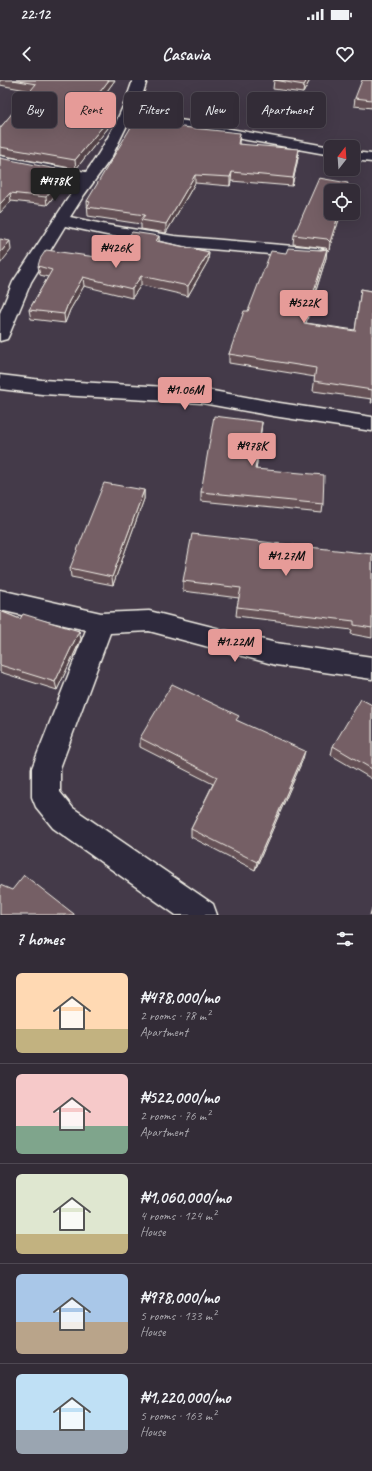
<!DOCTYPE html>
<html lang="en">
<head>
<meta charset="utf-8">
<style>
  body { margin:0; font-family:Caveat,sans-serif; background:#3e3842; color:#f1f3f6; height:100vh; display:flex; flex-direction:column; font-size:15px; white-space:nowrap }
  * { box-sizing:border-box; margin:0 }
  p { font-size:13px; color:#a9a7ad }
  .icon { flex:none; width:22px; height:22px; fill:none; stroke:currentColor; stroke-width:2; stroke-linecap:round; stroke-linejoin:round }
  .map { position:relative; height:835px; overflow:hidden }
  .details { display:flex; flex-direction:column; background:#332c37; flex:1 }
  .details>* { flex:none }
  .banner { position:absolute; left:12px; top:12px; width:348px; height:36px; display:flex; gap:8px }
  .needle { width:26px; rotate:17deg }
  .buttons { position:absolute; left:324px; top:60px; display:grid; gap:8px }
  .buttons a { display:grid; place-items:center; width:36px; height:36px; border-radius:6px; background:#332c37; box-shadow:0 4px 16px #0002,0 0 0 1px #4e4852; font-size:20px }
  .price { position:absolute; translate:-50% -34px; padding:0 9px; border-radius:4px; background:#e69b98; color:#111; font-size:13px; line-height:26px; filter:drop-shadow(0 1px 2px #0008) }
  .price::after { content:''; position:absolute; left:50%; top:24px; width:12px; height:9px; margin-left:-6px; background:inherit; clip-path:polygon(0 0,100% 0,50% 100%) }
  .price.selected { background:#222; color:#fff }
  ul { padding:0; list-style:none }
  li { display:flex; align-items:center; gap:12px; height:100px; padding:0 16px }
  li+li { border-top:1px solid #4e4852 }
  li span { display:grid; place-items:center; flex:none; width:112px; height:80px; border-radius:6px; color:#555 }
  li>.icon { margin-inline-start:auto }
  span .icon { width:48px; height:48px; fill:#fffc; stroke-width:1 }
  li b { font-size:17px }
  h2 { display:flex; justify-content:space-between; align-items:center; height:48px; padding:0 16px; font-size:17px }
  .tag { padding:0 14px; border-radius:6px; background:#332c37; box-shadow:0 4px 16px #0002,0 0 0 1px #4e4852; font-size:14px; line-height:36px }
  .tag.selected { background:#e69b98; color:#111 }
  .status { display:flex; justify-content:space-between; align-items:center; height:28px; padding:0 20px; background:#332c37; direction:ltr }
  .status svg { height:11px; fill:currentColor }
  header { display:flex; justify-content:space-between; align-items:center; height:52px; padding:0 16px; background:#332c37; font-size:18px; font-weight:700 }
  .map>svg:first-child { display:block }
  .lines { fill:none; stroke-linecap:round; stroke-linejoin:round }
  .minor-casing { stroke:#f4f1e8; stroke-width:3 }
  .minor { fill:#2f2a3d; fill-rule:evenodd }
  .wall { fill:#655157; stroke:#f4f1e8 }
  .shaded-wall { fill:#524247; stroke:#f4f1e8 }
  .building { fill:#755e65; stroke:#f4f1e8 }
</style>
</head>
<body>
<div class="status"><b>22:12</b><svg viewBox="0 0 49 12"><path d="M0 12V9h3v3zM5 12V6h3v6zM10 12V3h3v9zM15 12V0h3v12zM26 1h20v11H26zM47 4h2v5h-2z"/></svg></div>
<header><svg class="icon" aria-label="back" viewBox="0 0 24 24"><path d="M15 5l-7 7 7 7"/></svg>Casavia<svg class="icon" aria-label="heart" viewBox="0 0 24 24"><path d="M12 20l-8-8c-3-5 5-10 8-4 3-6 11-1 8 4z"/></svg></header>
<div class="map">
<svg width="372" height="835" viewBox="0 0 372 835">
  <rect width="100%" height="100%" fill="#443a49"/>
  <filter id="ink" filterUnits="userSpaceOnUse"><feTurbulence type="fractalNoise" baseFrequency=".025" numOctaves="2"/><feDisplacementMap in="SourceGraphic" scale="8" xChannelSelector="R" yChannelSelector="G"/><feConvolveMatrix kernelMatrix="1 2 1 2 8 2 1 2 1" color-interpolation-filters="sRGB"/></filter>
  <g filter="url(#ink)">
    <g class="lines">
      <defs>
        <path id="minor" d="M133,0H147L143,13L133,33L186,41L331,67H333H331V75L186,49L129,41L111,78L84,115L70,137L107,145L174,156L317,168L323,169L325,173L323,177L317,178L174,166L107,155L65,146L31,202L9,255L7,259L0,261V233L13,202L80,100L0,84V76L86,92C105,67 124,29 133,0Z
          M353,72L372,74V82L353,80Z
          M0,295L42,300L202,309L273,322L372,337V351L273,336L202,323L42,314L0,309Z
          M0,510L101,533L149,531L276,563L372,577V599L276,585L149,551L110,553L60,688V712L73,728L213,824L217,835H176L53,748L36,727L32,717V688L86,550L0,530Z"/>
      </defs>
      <use href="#minor" class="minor-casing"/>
      <use href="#minor" class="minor"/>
    </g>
    <path class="wall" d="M0,0H115L102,18H106L107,26L97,39L108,48L76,89L0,75V48L31,11L0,5Z
      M274,0H310L303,13L273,9Z
      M372,0V28L354,26L355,18Z
      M240,53L239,64L298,78L292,106L231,101L230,106L195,103L166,153L141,149V144L88,136L87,121Z
      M0,78L68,99L47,125L11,121Z
      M341,133L329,171L326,168L293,164L294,155Z
      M159,156V161L209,172L208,181L188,216L141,205L132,218L84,206L70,230L65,243L31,239L29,230L48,197L40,195L38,186L110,179Z
      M327,169L326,178L306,243L355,250L361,209L372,211V323H371L372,319L313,311L315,297L229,283V274L248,231L286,173Z
      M262,342L256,389L323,424L322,433L201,421V412Z
      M144,410V419L113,505L71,497L70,488Z
      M372,474V558L351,554L352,550L236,536L237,527L239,518L183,511V501Z
      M0,531L20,539L79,551L81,559L57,610L0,592Z
      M372,625V699L331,675L333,666Z
      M238,641L303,679L255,790L191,757V749L213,704L140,667V658Z"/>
    <path class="shaded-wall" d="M109,0H115L97,25L96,17Z
      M307,0H310L303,13L304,5Z
      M106,18L107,26L92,47L91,39Z
      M108,40V48L76,89L75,80Z
      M299,69L298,78L292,106L293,98Z
      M67,91L68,99L47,125L46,117Z
      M232,92L231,101L230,106V97Z
      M195,95V103L166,153V144Z
      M10,113L11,121L0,133V124Z
      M339,133H341L329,171L330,162Z
      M159,156V165L156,161Z
      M10,161L11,170L0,184V173Z
      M327,169L326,178L303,252L304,243Z
      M209,172L208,181L188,216V206Z
      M141,196V205L132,218V209Z
      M83,197L84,206L70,230L65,243L64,234L69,221Z
      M262,342L261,351L255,398V389Z
      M144,410V419L113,505L112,497Z
      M79,551L81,559L57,610L55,602Z
      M305,671L303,679L255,790L257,782Z"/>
    <path class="building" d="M13,0H109L96,17L106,18L91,39L108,40L75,80L0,67V48L36,4Z
      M274,0H307L304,5Z
      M362,0H372V20L355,18Z
      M134,42L240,53L238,64L299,69L293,98L232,92L230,97L195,95L166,144L141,140L145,135L87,127L90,122L87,121Z
      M0,78L67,91L46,117L10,113L0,124Z
      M319,98L348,103L346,111H331V133H339L330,162L327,159L294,155Z
      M132,152L159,156L156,161L209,172L188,206L141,196L132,209L83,197L69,221L64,234L29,230L52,190L38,186L40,179L46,170L110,179Z
      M0,159L10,161L0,173Z
      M288,168L321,170L327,169L304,243L355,251L361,209L372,211V310L314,301L316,288L229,274L244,231H248L271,171L286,173Z
      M214,336L262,342L255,389L324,395L323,424L201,412Z
      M104,403L144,410L112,497L70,488Z
      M192,454L372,474V548L354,545V541L237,527L241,508L183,501Z
      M0,531L20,539L23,534L79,551L55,602L0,585Z
      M172,604L239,636L236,640L305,671L257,782L191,749L217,697L140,658Z
      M361,619L372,625V689L333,666Z
      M24,795L74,834V835H0V805L12,810Z
      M372,828V835H370Z"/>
  </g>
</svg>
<div class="buttons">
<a><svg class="needle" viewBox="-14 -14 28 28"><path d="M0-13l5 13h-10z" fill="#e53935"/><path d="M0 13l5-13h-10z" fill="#a9a7ad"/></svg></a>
<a><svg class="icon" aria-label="locate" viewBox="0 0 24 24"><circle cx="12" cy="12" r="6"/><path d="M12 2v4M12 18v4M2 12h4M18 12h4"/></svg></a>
</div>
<b class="price selected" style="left:55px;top:122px">₦478K</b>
<b class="price" style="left:116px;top:189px">₦426K</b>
<b class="price" style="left:304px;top:244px">₦522K</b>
<b class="price" style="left:185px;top:331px">₦1.06M</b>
<b class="price" style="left:252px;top:387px">₦978K</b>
<b class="price" style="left:286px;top:497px">₦1.27M</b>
<b class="price" style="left:235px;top:583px">₦1.22M</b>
<div class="banner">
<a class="tag">Buy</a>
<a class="tag selected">Rent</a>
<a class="tag">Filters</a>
<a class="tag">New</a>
<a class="tag">Apartment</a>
</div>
</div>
<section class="details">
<h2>7 homes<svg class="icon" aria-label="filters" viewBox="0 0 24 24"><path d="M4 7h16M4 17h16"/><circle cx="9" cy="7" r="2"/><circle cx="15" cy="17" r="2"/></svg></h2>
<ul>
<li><span style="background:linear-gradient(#ffd9b3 70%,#c2b280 0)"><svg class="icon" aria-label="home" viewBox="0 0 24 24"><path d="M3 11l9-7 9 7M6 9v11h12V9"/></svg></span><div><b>₦478,000/mo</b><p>2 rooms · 78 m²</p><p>Apartment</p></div></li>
<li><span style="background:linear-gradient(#f6c9c9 65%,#7fa58c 0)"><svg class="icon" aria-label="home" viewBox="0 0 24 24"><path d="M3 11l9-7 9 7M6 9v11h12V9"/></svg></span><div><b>₦522,000/mo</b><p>2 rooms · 76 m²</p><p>Apartment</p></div></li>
<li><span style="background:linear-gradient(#dfe7d0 75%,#c2b280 0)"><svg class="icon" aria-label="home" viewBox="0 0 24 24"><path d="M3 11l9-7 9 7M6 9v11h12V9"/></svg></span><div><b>₦1,060,000/mo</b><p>4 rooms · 124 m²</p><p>House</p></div></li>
<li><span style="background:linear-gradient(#a9c7e8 60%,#b9a48a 0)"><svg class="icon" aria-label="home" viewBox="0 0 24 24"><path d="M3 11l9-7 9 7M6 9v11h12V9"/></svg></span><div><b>₦978,000/mo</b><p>5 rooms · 133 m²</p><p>House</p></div></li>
<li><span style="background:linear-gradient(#bfe0f5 70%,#9aa5b1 0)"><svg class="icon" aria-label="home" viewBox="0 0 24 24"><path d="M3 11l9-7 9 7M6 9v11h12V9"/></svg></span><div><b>₦1,220,000/mo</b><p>5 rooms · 163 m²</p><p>House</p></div></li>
</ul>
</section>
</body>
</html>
